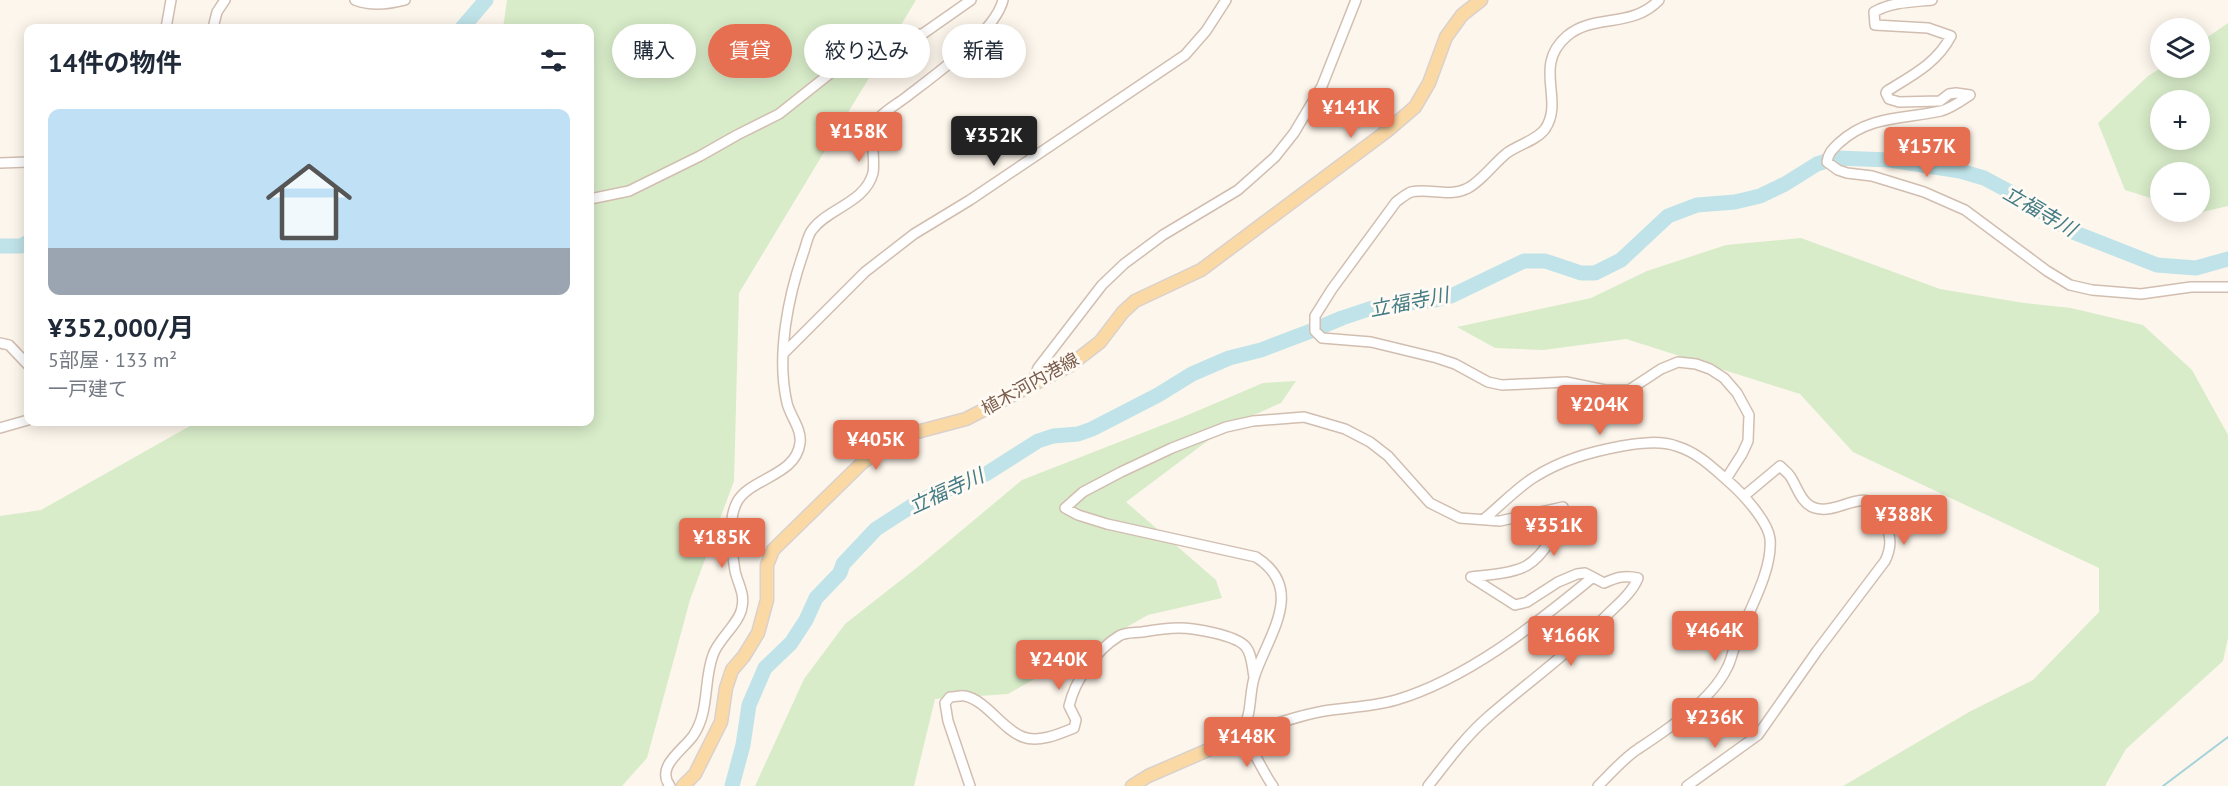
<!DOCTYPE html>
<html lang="ja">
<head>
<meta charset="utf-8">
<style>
  body { margin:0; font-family:"PT Sans","Noto Sans JP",sans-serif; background:#f6f6f7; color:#1f2937; height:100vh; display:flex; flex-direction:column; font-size:22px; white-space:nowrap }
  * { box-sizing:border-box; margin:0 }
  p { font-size:20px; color:#747a83 }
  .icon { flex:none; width:33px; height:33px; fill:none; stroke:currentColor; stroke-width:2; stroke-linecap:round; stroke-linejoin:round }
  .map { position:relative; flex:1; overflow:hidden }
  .side { position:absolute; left:24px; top:24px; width:570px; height:402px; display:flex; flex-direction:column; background:#fff; border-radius:12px; box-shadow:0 3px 15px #0003 }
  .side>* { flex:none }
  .banner { position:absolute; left:612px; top:24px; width:570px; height:54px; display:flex; gap:12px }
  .buttons { position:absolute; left:2150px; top:18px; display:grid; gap:12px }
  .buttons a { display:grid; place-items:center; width:60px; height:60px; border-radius:50%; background:#fff; box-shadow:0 3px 15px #0003; font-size:30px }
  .price { position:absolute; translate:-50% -51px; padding:0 14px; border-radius:6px; background:#e76f51; color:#fff; font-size:20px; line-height:39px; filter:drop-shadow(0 2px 3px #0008) }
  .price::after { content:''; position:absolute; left:50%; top:36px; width:18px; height:14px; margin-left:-9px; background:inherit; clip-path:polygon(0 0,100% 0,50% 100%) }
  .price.current { background:#222; color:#fff }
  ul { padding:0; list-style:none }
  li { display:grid; align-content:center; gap:12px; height:318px; padding:0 24px }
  li span { display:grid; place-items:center; height:186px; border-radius:12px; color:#555 }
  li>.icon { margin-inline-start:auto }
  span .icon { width:108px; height:108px; fill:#fffc; stroke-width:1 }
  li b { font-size:26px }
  h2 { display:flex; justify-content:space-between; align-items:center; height:72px; padding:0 24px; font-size:26px }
  .tag { padding:0 21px; border-radius:27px; background:#fff; box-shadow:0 3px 15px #0003; font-size:21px; line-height:54px }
  .tag.current { background:#e76f51; color:#fff }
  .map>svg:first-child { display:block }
  .green { fill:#d8ecc9; fill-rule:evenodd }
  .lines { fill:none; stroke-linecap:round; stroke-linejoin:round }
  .stream { stroke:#a5d3da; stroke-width:2 }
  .river { stroke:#bfe3e8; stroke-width:15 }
  .minor-casing { stroke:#d1beb0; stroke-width:12 }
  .major-casing { stroke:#dad1cd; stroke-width:15 }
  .minor { stroke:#fff; stroke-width:9 }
  .major { stroke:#fbd9a5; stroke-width:12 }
  .labels { text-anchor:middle; stroke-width:6; stroke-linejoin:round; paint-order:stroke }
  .street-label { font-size:18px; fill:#7a5c4d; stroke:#fffaf3 }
  .water-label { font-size:20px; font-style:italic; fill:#437c86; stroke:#fffaf3 }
</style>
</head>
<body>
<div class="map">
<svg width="2228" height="786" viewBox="0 0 2228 786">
  <rect width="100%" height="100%" fill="#fdf6ec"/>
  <path class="green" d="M507,0H916L739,293L734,481L690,600L647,758L622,786H0V516L41,510L197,422H590V28H503Z
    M2228,23V206L2198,213L2194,212H2199V172H2160V201L2125,190L2098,123L2148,76L2161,68H2199V43ZM2199,100V140H2160V100Z
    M1801,238L1940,289L2024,303L2071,308L2143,325L2192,370L2228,435V638L2223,661L2126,749L2105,786H1843L1969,712L2033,680L2099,612V568L1853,452L1800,394L1626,339L1543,350L1495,348L1457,327L1591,298L1647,271L1726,245Z
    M1296,381L1281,403L1226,427L1126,502L1216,580L1222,598L1148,615L1008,694L935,699L914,786H755L804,679L845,624L919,566L1022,480L1183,417L1263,383Z"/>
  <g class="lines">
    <path class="stream" d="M2163,786L2228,737"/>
    <path class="river" d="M462,28L486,0
      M0,246H21L28,242
      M732,786L743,745L749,705L765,668L791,643L806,620L816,598L840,573L843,564L876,529L921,500L986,474L1038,441L1053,436L1078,434L1092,429L1158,395L1192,374L1229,358L1261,350L1311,331L1342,318L1375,307L1435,300L1451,296L1524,261H1545L1581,273H1595L1621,260L1668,216L1697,205L1735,202L1760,196L1785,184L1817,164L1836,158L1890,160L1960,171L1984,178L2014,194L2073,232L2157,265L2196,268L2228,259"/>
    <defs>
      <path id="minor" d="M355,0C370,6 390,4 405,0
        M1659,0C1631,29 1594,13 1567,36C1532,66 1565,100 1545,129C1537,140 1518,145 1507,153C1494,163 1480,183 1466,189C1449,197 1429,188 1411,192C1406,194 1400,199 1396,202L1332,289L1315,316V331L1322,338L1371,342L1437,358L1455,364L1488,382L1502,385L1566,382L1605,390H1629L1661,369L1678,362L1696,364L1710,369L1724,378L1737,393L1749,415L1748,441L1742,454L1726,479
        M1932,0C1912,2 1891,2 1874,12L1875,25L1928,28L1951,36C1937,63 1913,75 1887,91L1886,93L1889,99L1899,102L1940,101L1949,94L1956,93L1970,95C1961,101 1952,108 1941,111C1905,119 1869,115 1839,143C1833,149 1828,153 1827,162L1838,170L1847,173L1872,176L1924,192L1965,210L2047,271L2070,285L2092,290L2141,294L2191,287H2228
        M166,28L171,0
        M213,28L217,12L225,0
        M0,163L28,162
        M590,199L629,191L700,156L737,135L779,114L847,60L863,52L924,33L971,0
        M0,343L9,345L28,365
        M784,353L865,272L914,234L970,200L1185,55L1206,31L1226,0
        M1031,386L1038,368L1102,285L1124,264L1163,235L1238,190L1275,157L1294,133L1322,86L1356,0
        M0,428L28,420
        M1484,519C1500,506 1516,489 1533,478C1561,460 1590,452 1622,446C1639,443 1660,440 1676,446C1697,452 1712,467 1728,481C1742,493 1768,521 1770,539C1773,572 1746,615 1735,646C1732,653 1731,661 1727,668C1711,701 1668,729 1638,749C1625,757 1609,775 1598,786
        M1245,734C1271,725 1297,716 1324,711C1348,707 1372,707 1396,700C1467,679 1536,624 1593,577
        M670,786C655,767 683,750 693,736C710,711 703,682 713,655C718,639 740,623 742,607C745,594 738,584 735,571C732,551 727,521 737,502C750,478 796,476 800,443C802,429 790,416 787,403C776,356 788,296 804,251C806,245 808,235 812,230C828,208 865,203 873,173C876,156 867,131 879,118C886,110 897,104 905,98C932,77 995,33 1003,0
        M970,786L948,721L945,703L950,697C955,697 961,695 965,696C986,700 1003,730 1023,737C1039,743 1059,734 1074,728L1076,720L1069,706C1075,680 1096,650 1119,636C1125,632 1135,633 1142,632C1154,630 1166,628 1179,628C1194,628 1235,635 1245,646C1252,653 1252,667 1254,677
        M1273,786C1268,780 1246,739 1245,734C1244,727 1248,717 1249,711C1251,699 1251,686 1255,675C1269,634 1306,589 1256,557L1107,524L1078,515L1065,508L1083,492L1121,472L1172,448L1226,427L1253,421L1304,417L1345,429L1370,442L1388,456L1430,503L1460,518L1500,521L1563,507C1560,527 1545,555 1526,566C1510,574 1488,575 1471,577L1515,605L1527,602L1558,582L1577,574L1585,573L1604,583C1617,577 1625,575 1638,578C1632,593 1618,604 1606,616C1569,653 1527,683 1488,717C1465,737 1447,762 1428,786
        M1687,786L1758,735L1817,651L1885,561C1892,547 1891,537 1885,522C1870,478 1842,516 1815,508C1801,504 1797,486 1790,476C1787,472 1783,469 1780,466L1744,496"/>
      <path id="major" d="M683,786L695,774L721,722L726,688L732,670L744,656L758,633L767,600V565L773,550L863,462L890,443L917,432L966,419L1069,366L1100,342L1123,312L1135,301L1201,270L1387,131L1415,107L1429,83L1446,37L1462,15L1481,0
        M1132,786L1148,776L1245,734"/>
    </defs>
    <use href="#minor" class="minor-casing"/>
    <use href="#major" class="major-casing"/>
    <use href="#minor" class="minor"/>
    <use href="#major" class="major"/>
  </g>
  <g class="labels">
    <g class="street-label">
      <text transform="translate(1030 384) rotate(-29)" y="6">植木河内港線</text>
    </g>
    <g class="water-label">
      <text transform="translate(2040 211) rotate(30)" y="7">立福寺川</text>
      <text transform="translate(1409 302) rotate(-11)" y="7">立福寺川</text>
      <text transform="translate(946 491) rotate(-25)" y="7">立福寺川</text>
    </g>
  </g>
</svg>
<div class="buttons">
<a><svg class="icon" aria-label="layers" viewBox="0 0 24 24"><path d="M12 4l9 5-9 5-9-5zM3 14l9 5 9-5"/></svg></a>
<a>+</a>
<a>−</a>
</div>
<b class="price" style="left:1351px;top:139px">¥141K</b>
<b class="price" style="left:859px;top:163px">¥158K</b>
<b class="price current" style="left:994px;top:167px">¥352K</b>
<b class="price" style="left:1927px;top:178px">¥157K</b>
<b class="price" style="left:1600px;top:436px">¥204K</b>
<b class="price" style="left:876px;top:471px">¥405K</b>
<b class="price" style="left:1904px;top:546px">¥388K</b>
<b class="price" style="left:1554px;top:557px">¥351K</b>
<b class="price" style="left:722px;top:569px">¥185K</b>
<b class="price" style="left:1715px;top:662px">¥464K</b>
<b class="price" style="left:1571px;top:667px">¥166K</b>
<b class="price" style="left:1059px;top:691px">¥240K</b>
<b class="price" style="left:1715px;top:749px">¥236K</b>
<b class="price" style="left:1247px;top:768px">¥148K</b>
<div class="banner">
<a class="tag">購入</a>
<a class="tag current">賃貸</a>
<a class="tag">絞り込み</a>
<a class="tag">新着</a>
</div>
<section class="side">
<h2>14件の物件<svg class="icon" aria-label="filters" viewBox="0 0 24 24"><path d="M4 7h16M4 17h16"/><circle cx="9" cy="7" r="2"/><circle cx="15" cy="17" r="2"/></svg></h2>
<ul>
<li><span style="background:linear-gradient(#bfe0f5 75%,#9aa5b1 0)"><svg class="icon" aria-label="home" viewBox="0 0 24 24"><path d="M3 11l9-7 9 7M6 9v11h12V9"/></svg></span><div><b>¥352,000/月</b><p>5部屋 · 133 m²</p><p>一戸建て</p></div></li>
</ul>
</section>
</div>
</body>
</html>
